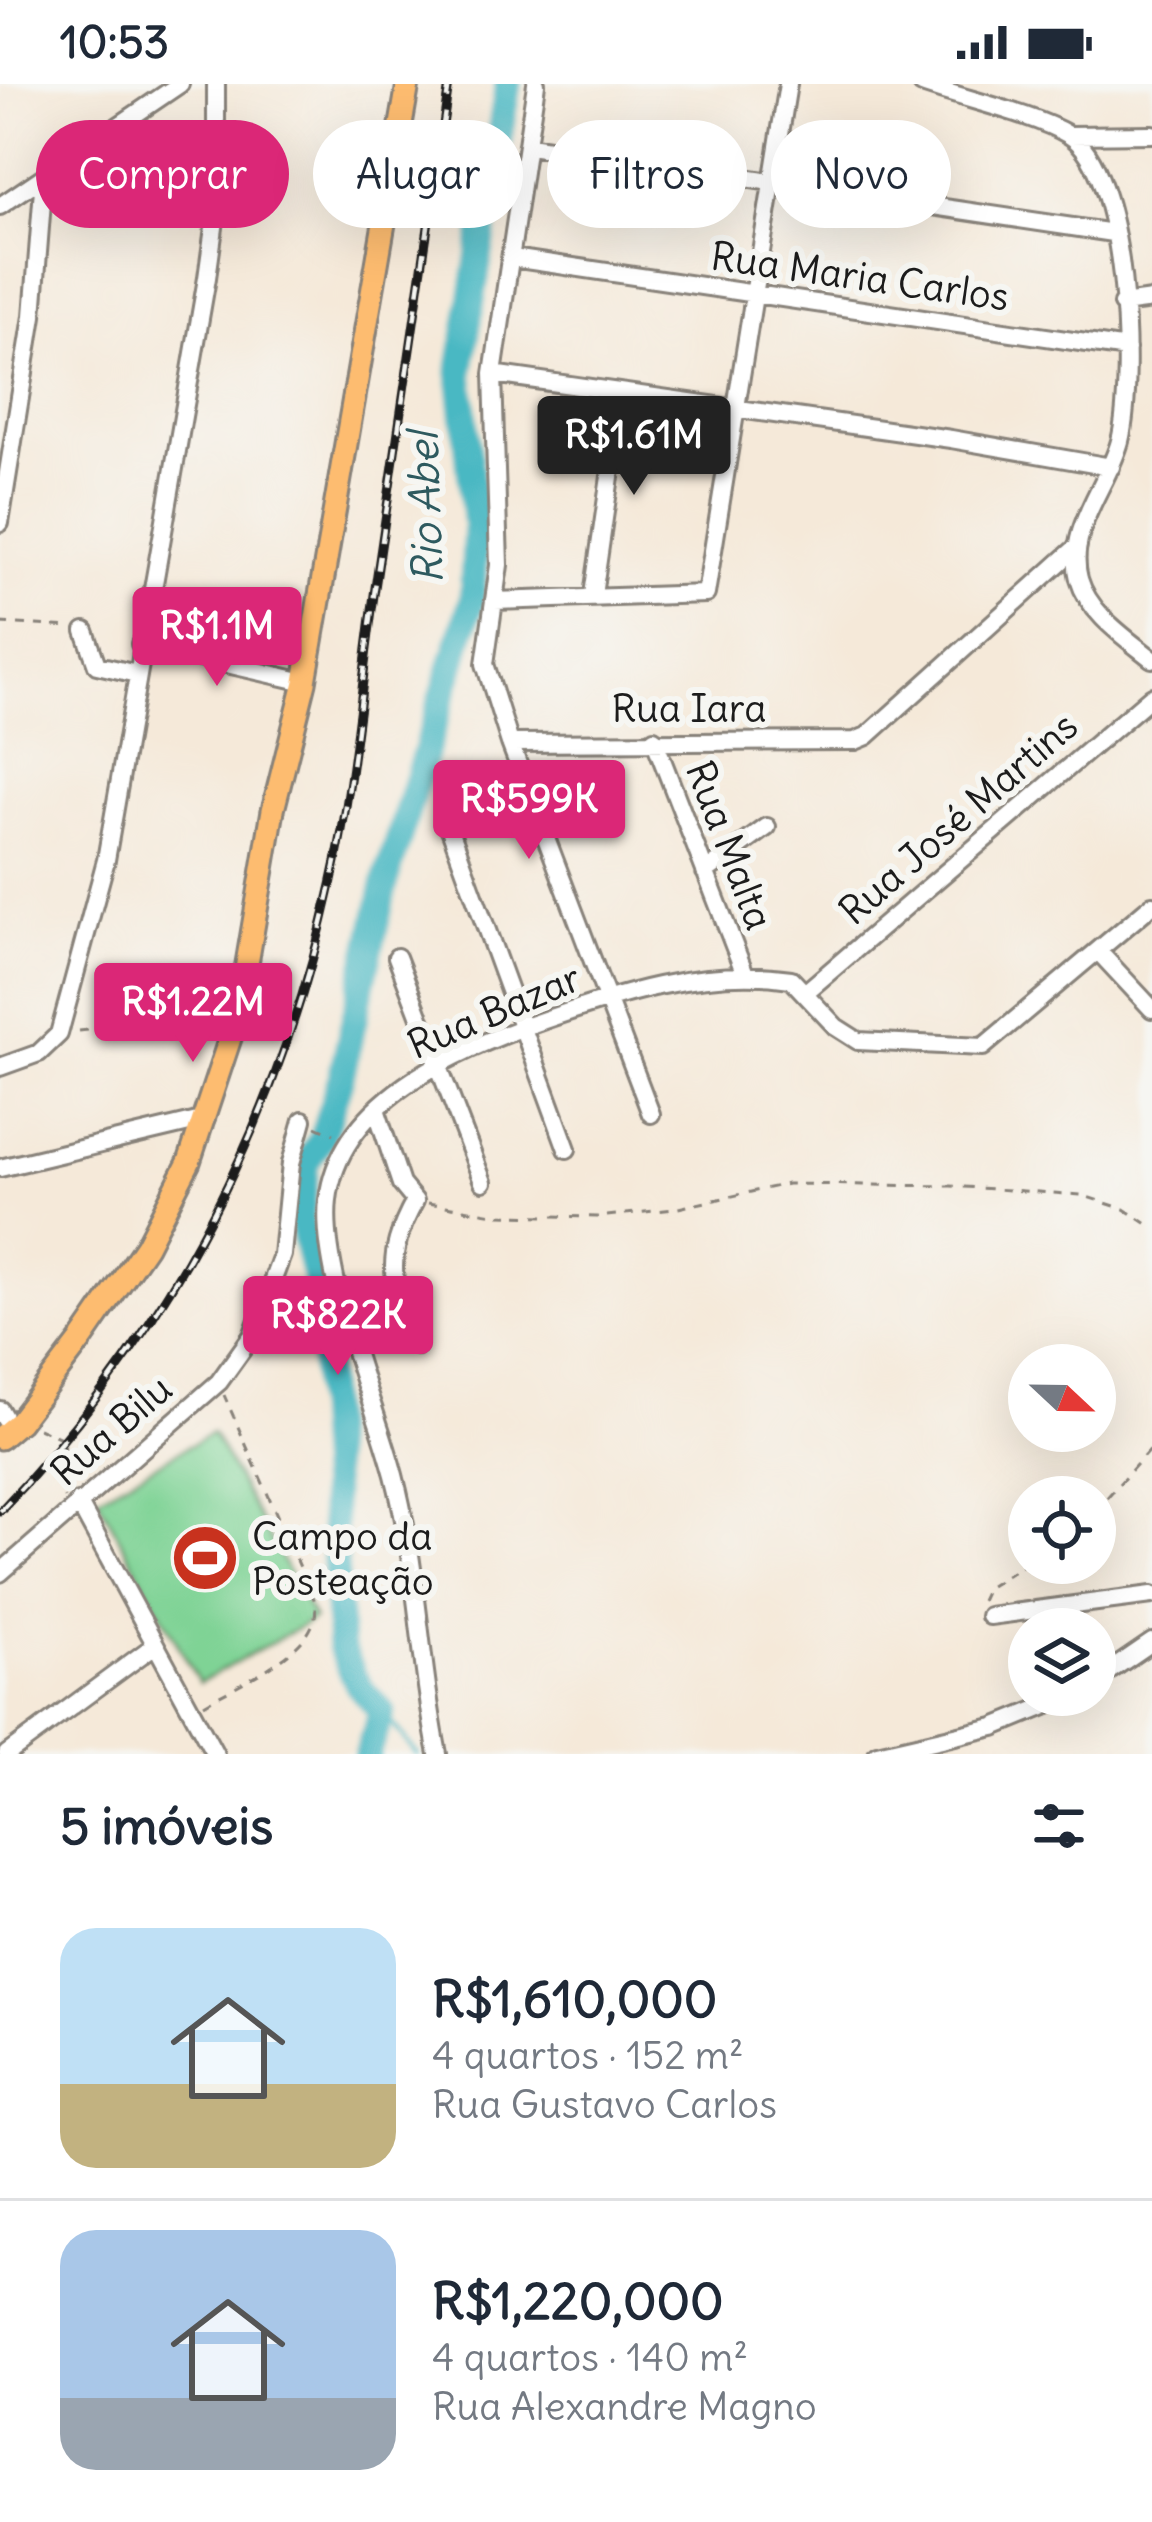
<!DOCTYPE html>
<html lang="pt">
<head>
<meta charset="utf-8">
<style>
  body { margin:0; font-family:Delius,sans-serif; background:#f6f6f7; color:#1f2937; height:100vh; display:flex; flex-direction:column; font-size:45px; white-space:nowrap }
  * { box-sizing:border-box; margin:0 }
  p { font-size:39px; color:#747a83 }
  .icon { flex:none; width:66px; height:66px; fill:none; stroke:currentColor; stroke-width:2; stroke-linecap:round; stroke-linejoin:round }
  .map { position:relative; height:1670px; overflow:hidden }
  .sheet { display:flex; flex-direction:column; background:#fff; flex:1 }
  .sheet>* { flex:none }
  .banner { position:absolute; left:36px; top:36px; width:1080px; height:108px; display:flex; gap:24px }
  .needle { width:78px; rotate:112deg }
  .controls { position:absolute; left:1008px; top:1260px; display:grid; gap:24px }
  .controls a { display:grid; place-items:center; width:108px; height:108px; border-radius:50%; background:#fff; box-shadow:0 12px 48px #0002; font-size:60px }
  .price { position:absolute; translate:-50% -102px; padding:0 27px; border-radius:12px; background:#db2777; color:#fff; font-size:39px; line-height:78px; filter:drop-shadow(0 3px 6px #0008) }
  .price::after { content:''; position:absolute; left:50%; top:72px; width:36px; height:27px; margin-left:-18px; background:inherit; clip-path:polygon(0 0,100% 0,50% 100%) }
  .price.selected { background:#222; color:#fff }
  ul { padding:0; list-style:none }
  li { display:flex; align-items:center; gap:36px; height:300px; padding:0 60px }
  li+li { border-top:3px solid #e0e1e3 }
  li span { display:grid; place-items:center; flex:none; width:336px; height:240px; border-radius:36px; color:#555 }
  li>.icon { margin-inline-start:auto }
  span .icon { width:144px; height:144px; fill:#fffc; stroke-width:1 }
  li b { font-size:51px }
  h2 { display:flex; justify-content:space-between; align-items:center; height:144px; padding:0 60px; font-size:51px }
  .chip { padding:0 42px; border-radius:54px; background:#fff; box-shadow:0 12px 48px #0002; font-size:42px; line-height:108px }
  .chip.selected { background:#db2777; color:#fff }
  .status { display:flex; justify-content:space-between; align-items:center; height:84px; padding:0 60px; background:#fff; direction:ltr }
  .status svg { height:33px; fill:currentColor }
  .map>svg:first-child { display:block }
  .park { fill:#7fd395; stroke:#4e7858; stroke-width:3 }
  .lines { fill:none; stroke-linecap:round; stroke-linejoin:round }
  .stream { stroke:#49b8c3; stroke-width:4.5 }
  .river { stroke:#49b8c3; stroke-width:27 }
  .minor-casing { stroke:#88827a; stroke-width:22 }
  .major-casing { stroke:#88827a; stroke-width:27 }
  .path { stroke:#88827a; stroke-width:3; stroke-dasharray:9 9; stroke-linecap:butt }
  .minor { stroke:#fff; stroke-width:16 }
  .major { stroke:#fdbc70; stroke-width:21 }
  .rail-casing { stroke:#1c1c1c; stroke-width:9 }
  .rail { stroke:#f6f6f2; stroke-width:4.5; stroke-dasharray:14; stroke-linecap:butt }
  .labels { text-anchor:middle; stroke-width:12; stroke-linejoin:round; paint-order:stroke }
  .street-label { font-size:39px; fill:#1c1c1c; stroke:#f6f6f2 }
  .poi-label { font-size:39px; fill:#1c1c1c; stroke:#f6f6f2; text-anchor:start }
  .water-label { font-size:42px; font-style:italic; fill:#2e5a5f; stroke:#f6f6f2 }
</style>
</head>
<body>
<div class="status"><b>10:53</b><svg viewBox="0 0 49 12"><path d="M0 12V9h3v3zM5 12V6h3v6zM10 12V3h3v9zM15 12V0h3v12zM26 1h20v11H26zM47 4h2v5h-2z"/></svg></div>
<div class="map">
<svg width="1152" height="1670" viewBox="0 0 1152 1670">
  <rect width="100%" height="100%" fill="#f6f6f2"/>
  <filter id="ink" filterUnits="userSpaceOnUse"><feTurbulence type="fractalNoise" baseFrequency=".00833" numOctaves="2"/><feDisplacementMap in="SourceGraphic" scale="24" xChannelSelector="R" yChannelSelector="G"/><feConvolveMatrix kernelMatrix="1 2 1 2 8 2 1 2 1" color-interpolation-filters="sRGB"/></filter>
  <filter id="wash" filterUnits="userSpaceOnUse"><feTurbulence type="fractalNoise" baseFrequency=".004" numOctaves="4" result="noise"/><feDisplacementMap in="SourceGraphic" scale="48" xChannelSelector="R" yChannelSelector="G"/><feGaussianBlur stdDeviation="2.7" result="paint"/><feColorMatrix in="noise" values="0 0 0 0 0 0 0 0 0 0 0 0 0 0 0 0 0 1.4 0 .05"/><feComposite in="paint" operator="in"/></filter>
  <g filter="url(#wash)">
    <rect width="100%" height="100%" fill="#f5e9d9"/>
    <path class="park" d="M212,1349L314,1535L199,1599L97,1413Z"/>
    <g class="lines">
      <path class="stream" d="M382,1628L417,1670"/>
      <path class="river" d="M367,1670L382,1628L358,1601L340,1563L320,1218L301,1137L306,1079L321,1056L341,993L386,796L472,516L476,443L460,289L508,0"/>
    </g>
  </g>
  <g filter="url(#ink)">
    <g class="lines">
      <defs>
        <path id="minor" d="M536,0L493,290L499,481L485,580L510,659L651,1030
          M922,0C963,15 1034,30 1069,51C1128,86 1135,296 1120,357C1108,402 1066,445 1079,495C1089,530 1125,553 1152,575
          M1070,51L1152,50
          M529,62L1113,149
          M0,122L180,0
          M512,174L1127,265
          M1122,220L1152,216
          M493,290L951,355L1111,383
          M0,439L33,232L44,92
          M593,511L622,309
          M495,517L706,510L788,0
          M85,547L97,581L137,590
          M140,560L305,598
          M654,655L745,890
          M510,659L855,657L867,652L1078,462
          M447,737L567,1065
          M705,788L767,743
          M1098,867L1152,925
          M397,873L483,1098
          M807,907L1152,612
          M0,983L39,969L59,950L106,776L207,194L216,129V0
          M377,1028L401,1100L415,1117C382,1177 392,1201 417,1262
          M0,1084L206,1035
          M0,1326L11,1345
          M78,1418L215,1670
          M0,1489L219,1298L252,1252L282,1171L291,1079L303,1036
          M989,1532L1152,1511
          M1095,1597L1152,1558
          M7,1670L155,1561
          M438,1670C419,1577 418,1483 394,1391C374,1316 320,1190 328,1116C339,1018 453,968 533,940C615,911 703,882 791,895L836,943L858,957L983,963L1152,821
          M877,1670L994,1643L1072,1611"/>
        <path id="major" d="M0,1354L19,1338L82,1255L146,1162L189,1078L239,927L273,726L305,598L408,0"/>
      </defs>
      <use href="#minor" class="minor-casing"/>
      <use href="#major" class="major-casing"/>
      <path class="path" d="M0,539L70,543
        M79,947L218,930
        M316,1042L334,1050
        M428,1119L500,1131L597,1133L674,1125L787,1100L951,1102L1081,1111L1124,1125L1152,1143
        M38,1344L66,1356L57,1398L64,1414
        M1095,1427L1152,1363
        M981,1517L987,1504L1029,1477
        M204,1620C238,1599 329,1564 314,1515L224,1311"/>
      <use href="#minor" class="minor"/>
      <use href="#major" class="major"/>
      <defs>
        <path id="rail" d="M0,1427C169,1250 278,1040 331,801C353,704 361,602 375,504C400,336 424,168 449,0"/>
      </defs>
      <use href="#rail" class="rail-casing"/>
      <use href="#rail" class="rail"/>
    </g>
  </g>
  <defs>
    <symbol id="stadium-disc" viewBox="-11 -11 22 22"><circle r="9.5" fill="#c8321e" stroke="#f6f6f2"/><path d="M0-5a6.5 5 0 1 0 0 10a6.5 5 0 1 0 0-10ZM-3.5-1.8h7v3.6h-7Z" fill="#fff"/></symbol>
  </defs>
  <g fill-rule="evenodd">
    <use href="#stadium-disc" x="167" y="1436" width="76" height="76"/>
  </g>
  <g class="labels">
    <g class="street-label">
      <text transform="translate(860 192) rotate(8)" y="14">Rua Maria Carlos</text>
      <text x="689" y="638">Rua Iara</text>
      <text transform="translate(958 734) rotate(-41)" y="14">Rua José Martins</text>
      <text transform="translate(730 761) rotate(69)" y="14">Rua Malta</text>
      <text transform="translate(494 927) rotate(-23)" y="14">Rua Bazar</text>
      <text transform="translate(111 1346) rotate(-41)" y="14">Rua Bilu</text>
    </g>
    <g class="poi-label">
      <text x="252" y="1466">Campo da<tspan x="252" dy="45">Posteação</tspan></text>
    </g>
    <g class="water-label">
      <text transform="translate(425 424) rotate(-92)" y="15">Rio Abel</text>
    </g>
  </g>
</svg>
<div class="controls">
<a><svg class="needle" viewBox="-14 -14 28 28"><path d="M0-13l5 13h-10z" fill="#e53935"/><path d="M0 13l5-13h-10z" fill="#747a83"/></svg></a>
<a><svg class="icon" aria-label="locate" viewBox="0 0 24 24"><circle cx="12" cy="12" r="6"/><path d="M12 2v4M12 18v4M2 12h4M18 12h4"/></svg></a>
<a><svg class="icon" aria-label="layers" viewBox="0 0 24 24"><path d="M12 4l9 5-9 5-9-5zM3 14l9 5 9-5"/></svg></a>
</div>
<b class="price selected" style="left:634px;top:414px">R$1.61M</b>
<b class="price" style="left:217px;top:605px">R$1.1M</b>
<b class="price" style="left:529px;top:778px">R$599K</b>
<b class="price" style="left:193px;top:981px">R$1.22M</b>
<b class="price" style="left:338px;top:1294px">R$822K</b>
<div class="banner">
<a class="chip selected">Comprar</a>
<a class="chip">Alugar</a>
<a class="chip">Filtros</a>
<a class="chip">Novo</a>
</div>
</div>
<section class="sheet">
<h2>5 imóveis<svg class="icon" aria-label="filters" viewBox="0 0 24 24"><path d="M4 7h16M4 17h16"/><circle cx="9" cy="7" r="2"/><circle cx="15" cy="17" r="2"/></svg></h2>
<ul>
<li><span style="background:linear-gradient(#bfe0f5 65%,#c2b280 0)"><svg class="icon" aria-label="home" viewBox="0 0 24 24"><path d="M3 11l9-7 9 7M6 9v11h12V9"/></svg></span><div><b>R$1,610,000</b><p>4 quartos · 152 m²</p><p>Rua Gustavo Carlos</p></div></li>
<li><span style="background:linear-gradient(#a9c7e8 70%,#9aa5b1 0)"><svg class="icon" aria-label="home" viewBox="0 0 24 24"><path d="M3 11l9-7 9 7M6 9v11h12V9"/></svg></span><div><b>R$1,220,000</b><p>4 quartos · 140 m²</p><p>Rua Alexandre Magno</p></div></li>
</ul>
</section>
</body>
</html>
